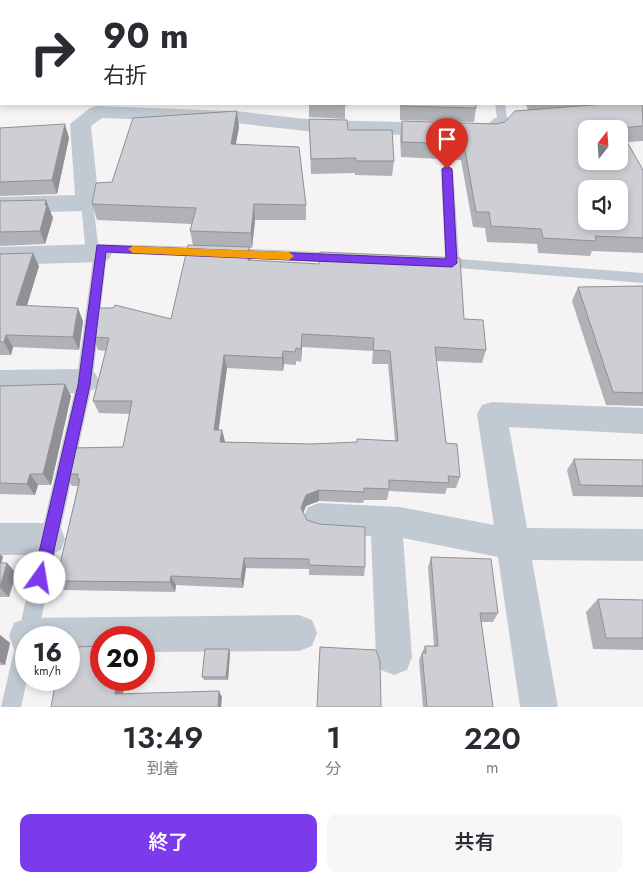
<!DOCTYPE html>
<html lang="ja">
<head>
<meta charset="utf-8">
<style>
	:root { --surface:#fff; --page:#f7f7f7; --text:#2b2b33; --muted:#7c7c81; --accent:#7c3aed }
	body { margin:0; font-family:Jost,"Noto Sans JP",sans-serif; background:var(--page); color:var(--text); height:100vh; display:flex; flex-direction:column; font-size:19px; white-space:nowrap }
	* { box-sizing:border-box; margin:0 }
	p { font-size:16px; color:var(--muted) }
	.icon { flex:none; width:28px; height:28px; fill:none; stroke:currentColor; stroke-width:2; stroke-linecap:round; stroke-linejoin:round }
	.map { position:relative; height:707px; overflow:hidden }
	.panel { display:flex; flex-direction:column; background:var(--surface); flex:1 }
	.panel>* { flex:none }
	.guide { position:absolute; left:0px; top:0px; width:644px; height:105px; box-shadow:0 2px 8px #0003; background:#fff; color:var(--text); overflow:hidden }
	.needle { width:32px; rotate:17deg }
	.buttons { position:absolute; left:578px; top:120px; display:grid; gap:10px }
	.buttons a { display:grid; place-items:center; width:50px; height:50px; border-radius:10px; background:var(--surface); box-shadow:0 2px 8px #0003; font-size:25px }
	.speed { position:absolute; left:15px; top:626px; display:flex; gap:10px; font-size:25px; font-weight:700; text-align:center }
	.speed>* { display:grid; place-content:center; width:65px; height:65px; border-radius:50%; background:var(--surface); box-shadow:0 2px 8px #0003; line-height:1 }
	.speed small { font-size:12px; font-weight:400 }
	.speed .limit { border:8px solid #d22; background:#fff; color:#111 }
	.pin { position:absolute; display:grid; place-items:center; width:42px; height:42px; color:#fff; margin:-51px -21px; border-radius:50% 50% 50% 0; rotate:-45deg; box-shadow:0 0 5px #0007 }
	.pin .icon { rotate:45deg }
	.me { position:absolute; width:55px; margin:-28px; rotate:13deg; stroke-linejoin:round; filter:drop-shadow(0 0 4px #0008) }
	.turn { display:flex; align-items:center; gap:18px; height:105px; padding:0 20px; font-size:22px }
	.turn .icon { width:65px; height:65px; stroke-width:2.5 }
	.turn b { display:block; font-size:35px; line-height:42px }
	.eta { display:flex; justify-content:space-evenly; align-items:center; height:85px; text-align:center }
	.eta b { font-size:30px; font-weight:600; line-height:35px }
	.primary-button { display:flex; gap:10px; margin-top:auto; padding:10px 20px }
	.primary-button a { flex:1; height:58px; border-radius:10px; background:var(--accent); color:#fff; font-size:20px; font-weight:600; line-height:58px; text-align:center }
	.primary-button a+a { background:var(--page); color:var(--text) }
	.map>svg:first-child { display:block }
</style>
</head>
<body>
<div class="map">
<svg width="643" height="707" viewBox="0 0 643 707">
	<rect width="100%" height="100%" fill="#f5f3f3"/>
	<g fill="none" stroke-linecap="round" stroke-linejoin="round">
		<g fill="#c1cad2" fill-rule="evenodd">
			<polygon points="495,104 505,104 507,118 517,117 523,120 517,123 498,124"/>
			<polygon points="447,165 453,169 459,259 643,273 643,283 435,266 433,263 435,260 445,258 441,169"/>
			<polygon points="87,199 93,203 98,244 205,247 212,252 205,257 107,253 92,385 37,638 26,638 27,680 21,707 1,707 76,385 93,259 86,254 81,203"/>
			<polygon points="230,248 340,253 347,258 340,263 230,258 223,253"/>
		</g>
		<g fill="#c1cad2" fill-rule="evenodd">
			<polygon points="1,30 1,42 0,43 0,31"/>
			<path d="M97,106L235,111L315,120L488,124C495,117 499,115 509,118L512,122L500,136L493,138L315,132L235,123L102,118L91,126L99,203L95,209L87,211L0,213V197L75,195L70,124L90,108Z"/>
			<polygon points="100,244 109,247 112,253 109,259 100,262 0,265 0,247"/>
			<polygon points="85,369 95,373 99,381 95,389 85,393 0,394 0,370"/>
			<polygon points="492,402 643,408 643,434 509,427 527,528 643,529 643,561 532,560 558,707 520,707 498,557 403,538 412,657 407,670 394,675 381,670 376,657 371,536 319,533 308,529 303,518 308,507 319,503 400,507 494,525 477,414 482,405"/>
			<polygon points="0,523 49,523 61,528 65,539 61,550 49,555 0,555"/>
			<polygon points="299,615 312,620 317,633 312,646 299,651 144,652 144,638 101,638 101,653 69,653 69,638 26,638 26,653 14,649 9,636 14,623 27,618"/>
		</g>
	</g>
	<g fill="#b0b2b7" fill-rule="evenodd">
		<polygon points="474,0 643,0 643,38 642,1 475,1"/>
		<polygon points="643,101 643,141 627,142 643,170 643,253 592,251 590,256 538,253 537,244 487,242 485,228 473,227 461,160 401,157 400,137 402,121 496,124 505,122 528,110 526,104 595,104 594,105"/>
		<polygon points="309,104 345,104 345,119 309,117"/>
		<polygon points="400,104 476,104 476,108 474,122 400,120"/>
		<polygon points="309,119 348,130 394,161 392,176 355,175 355,173 311,174"/>
		<path d="M239,127L235,145L306,205V220H255L252,248H249L251,260L464,319L486,350L482,363L436,361L446,443L460,477L456,488H447L445,494L389,491L387,500H364L363,503L319,501L306,506L303,513L307,520L365,567L364,576L309,575V569L246,568L243,588L176,585L175,592L64,590L56,581L78,486H72L65,474L123,447L130,414L99,413L93,401L106,351L98,350L92,337L171,319L193,245L190,231L192,224L97,220L92,204L112,182ZM302,347L373,351L372,364H388L395,441L312,444L225,442L222,430H218L227,368L283,371L284,364L296,365V361L301,362Z"/>
		<polygon points="0,128 69,138 57,194 0,196"/>
		<polygon points="0,201 51,214 53,218 45,244 0,246"/>
		<polygon points="0,254 39,266 27,306 83,321 79,350 13,347 11,355 0,355"/>
		<polygon points="643,286 643,406 606,405 572,301 578,287"/>
		<polygon points="65,384 71,396 51,485 38,485 35,495 0,494 0,386"/>
		<polygon points="574,459 643,460 643,497 573,496 567,470"/>
		<polygon points="0,554 3,557 1,563 7,563 16,573 9,597 0,597"/>
		<polygon points="431,557 498,613 493,622 481,622 493,707 423,707 419,660 425,646 434,646 428,567"/>
		<polygon points="598,599 643,600 643,650 593,649 586,612"/>
		<polygon points="0,635 10,643 5,665 0,665"/>
		<polygon points="230,653 228,680 204,680 202,677"/>
	</g>
	<g fill="#909195">
		<polygon points="237,111 239,127 233,160 231,144"/>
		<polygon points="65,124 69,138 57,194 52,180"/>
		<polygon points="46,200 53,218 45,244 40,231"/>
		<polygon points="254,204 255,220 252,248 251,233"/>
		<polygon points="249,247 251,261 248,260"/>
		<polygon points="33,253 39,266 23,318 16,305"/>
		<polygon points="78,308 83,321 79,350 73,337"/>
		<polygon points="302,334 302,347 301,362 301,349"/>
		<polygon points="6,335 13,347 11,355 4,342"/>
		<polygon points="283,351 284,364 283,371 282,358"/>
		<polygon points="224,355 227,368 217,442 214,430"/>
		<polygon points="65,384 71,396 51,485 43,474"/>
		<polygon points="222,430 225,442 220,442"/>
		<polygon points="30,474 38,485 35,495 27,484"/>
		<polygon points="319,490 319,501 306,506 301,519 301,508 306,495"/>
		<polygon points="0,554 3,557 0,567"/>
		<polygon points="244,558 246,568 243,588 241,579"/>
		<polygon points="7,563 16,573 9,597 0,588"/>
		<polygon points="171,576 176,585 175,592 170,582"/>
		<polygon points="0,635 10,643 5,665 0,662"/>
		<polygon points="229,649 230,653 228,680 226,677"/>
		<polygon points="117,680 125,680 122,701 115,694"/>
		<polygon points="219,691 222,697 221,707 218,707"/>
	</g>
	<g fill="#cdcfd5" stroke="#909195" fill-rule="evenodd">
		<polygon points="271,0 450,0 450,1 270,1"/>
		<polygon points="482,0 643,0 643,25 642,1 483,1"/>
		<path d="M642,101L643,126L619,128L643,170V238L595,236L596,241L543,238L541,229L491,226L489,212H476L464,144L402,142V121L496,124L505,122L515,111L605,104H642ZM586,129H619V161H586ZM586,189H619V221H586Z"/>
		<polygon points="309,104 345,104 346,105"/>
		<polygon points="402,104 476,104 476,108 402,106"/>
		<polygon points="237,111 231,144 299,147 306,205 254,204 251,233 190,231 196,208 92,204 96,183 112,182 133,118"/>
		<polygon points="309,119 347,120 348,130 392,130 394,161 356,161 356,158 311,159"/>
		<polygon points="65,124 52,180 0,182 0,128"/>
		<polygon points="46,200 45,205 47,205 40,231 0,232 0,201"/>
		<path d="M188,245L249,247L248,260L303,263L319,264L320,252L460,258L464,319L483,320L486,350L435,347L446,443L457,444L460,477L448,476L449,483L389,480V489L364,488V492L319,490L306,495L301,508L307,520L319,524L365,527V567L309,565V559L244,558L241,579L171,576L170,582L56,581L80,479H77L78,474H65L71,448L123,447L132,401H93L109,338L92,337L96,308H113L115,305L171,319ZM302,334L374,338L373,350L390,351L398,441L357,439V442L312,444L220,442L222,430H214L224,355L282,358L283,351L295,352L296,348L301,349Z"/>
		<polygon points="33,253 16,305 78,308 73,337 6,335 4,342 0,342 0,254"/>
		<polygon points="643,286 643,393 613,392 578,287"/>
		<polygon points="65,384 43,474 30,474 27,484 0,483 0,386"/>
		<polygon points="574,459 643,460 643,486 580,485"/>
		<polygon points="431,557 491,559 498,613 480,613 493,707 427,707 422,653 426,653 425,646 438,646"/>
		<polygon points="0,563 7,563 0,587"/>
		<polygon points="598,599 643,600 643,638 606,638"/>
		<polygon points="101,646 101,680 117,680 115,694 219,691 218,707 51,707 56,680 69,680 69,657 71,657 73,647"/>
		<polygon points="320,647 376,650 380,661 381,707 317,707"/>
		<polygon points="205,649 229,649 226,677 202,677"/>
	</g>
	<polygon fill="#7c3aed" stroke="#51269a" points="447,166 452,169 457,263 452,267 106,252 90,385 48,578 45,583 40,585 36,583 33,578 78,385 97,245 446,259 442,169"/>
	<polygon fill="#f59e0b" points="133,246 289,252 294,256 289,260 133,253 128,249"/>
</svg>
<div class="buttons">
<a><svg class="needle" viewBox="-14 -14 28 28"><path d="M0-13l5 13h-10z" fill="#e53935"/><path d="M0 13l5-13h-10z" fill="#7c7c81"/></svg></a>
<a><svg class="icon" aria-label="sound" viewBox="0 0 24 24"><path d="M4 9h4l5-4v14l-5-4H4zM17 9q2 3 0 6"/></svg></a>
</div>
<div class="speed"><div>16<small>km/h</small></div><div class="limit">20</div></div>
<div class="pin" style="left:447px;top:169px;background:#d93025"><svg class="icon" aria-label="arrive" viewBox="0 0 24 24"><path d="M6 21V4h12l-3 4 3 4H6"/></svg></div>
<svg class="me" style="left:40px;top:578px" viewBox="-20 -20 40 40"><circle r="19" fill="#fff"/><path d="M0-13L10 11 0 6-10 11z" fill="#7c3aed"/></svg>
<div class="guide">
<div class="turn"><svg class="icon" aria-label="right" viewBox="0 0 24 24"><path d="M7 20v-9h11M14 6l5 5-5 5"/></svg><div><b>90 m</b>右折</div></div>
</div>
</div>
<section class="panel">
<div class="eta">
<div><b>13:49</b><p>到着</p></div>
<div><b>1</b><p>分</p></div>
<div><b>220</b><p>m</p></div>
</div>
<div class="primary-button"><a>終了</a><a>共有</a></div>
</section>
</body>
</html>
